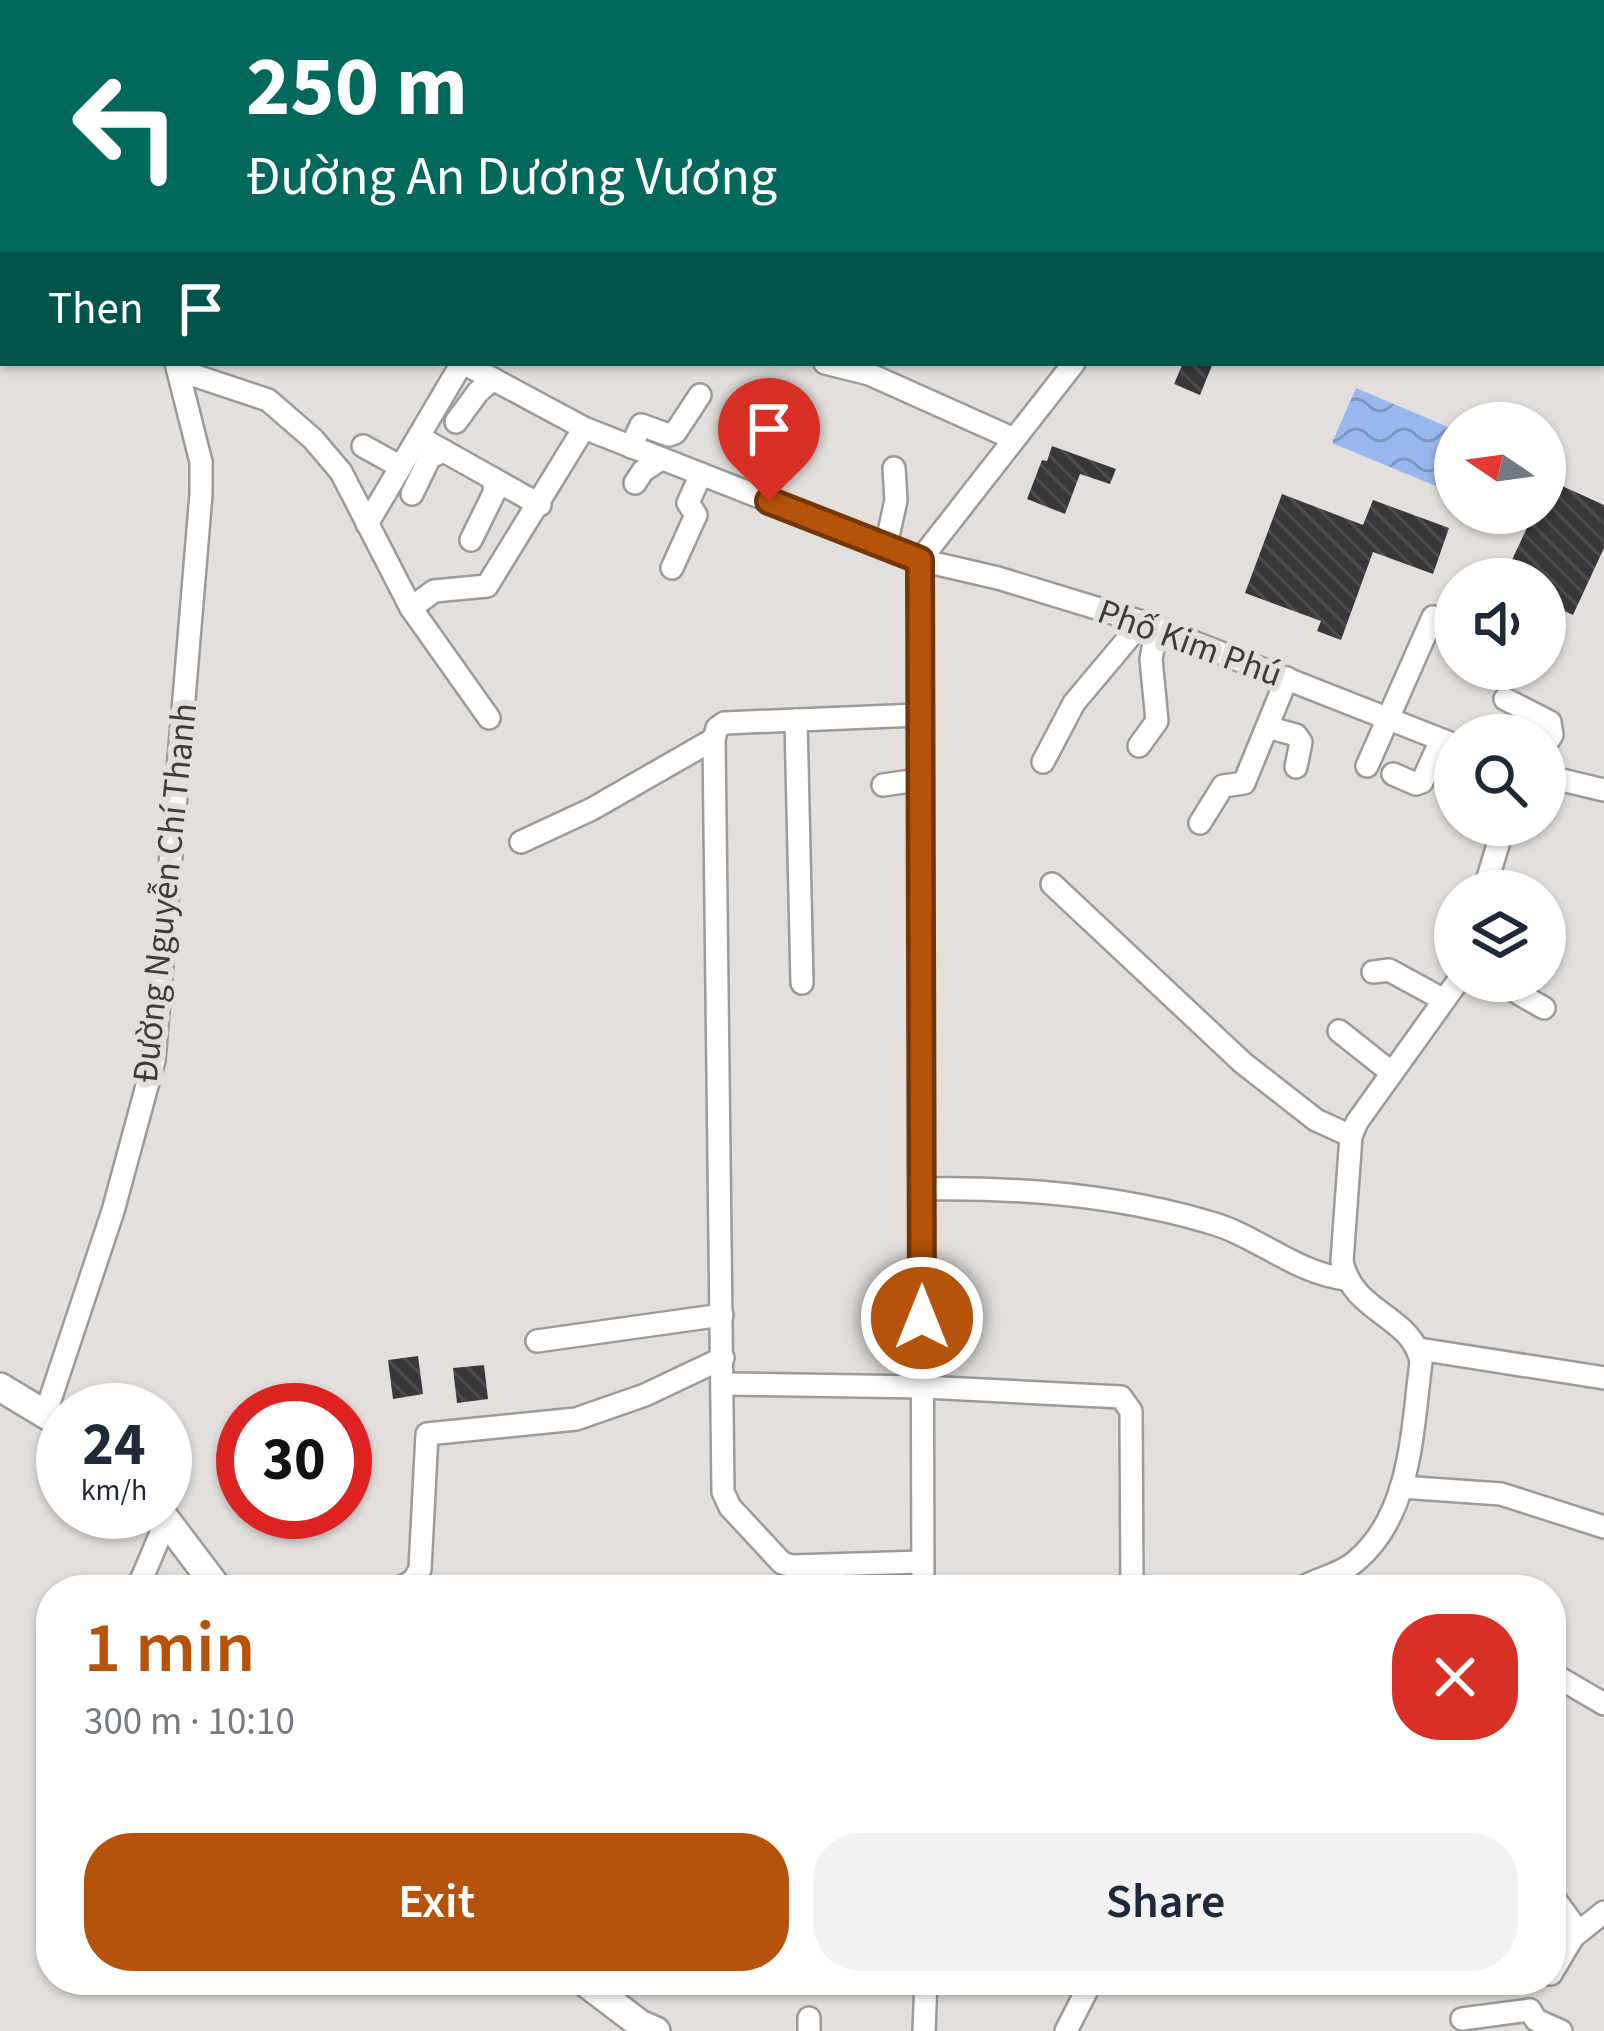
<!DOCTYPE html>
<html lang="en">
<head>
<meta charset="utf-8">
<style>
	:root { --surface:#fff; --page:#f2f2f3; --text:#1f2937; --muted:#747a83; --accent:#b45309 }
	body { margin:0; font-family:"Source Sans 3",sans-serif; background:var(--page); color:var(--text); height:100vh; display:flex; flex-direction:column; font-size:45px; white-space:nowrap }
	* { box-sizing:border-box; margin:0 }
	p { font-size:39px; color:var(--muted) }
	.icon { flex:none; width:66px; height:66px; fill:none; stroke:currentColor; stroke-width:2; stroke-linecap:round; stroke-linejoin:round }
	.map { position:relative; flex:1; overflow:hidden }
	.details { position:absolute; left:36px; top:1575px; width:1530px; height:420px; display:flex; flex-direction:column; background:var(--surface); border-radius:48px; box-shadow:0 3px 9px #0004 }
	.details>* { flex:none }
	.hud { position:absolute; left:0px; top:0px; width:1605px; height:366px; box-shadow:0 3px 9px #0004; background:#00695c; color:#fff; overflow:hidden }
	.needle { width:78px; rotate:283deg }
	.buttons { position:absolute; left:1434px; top:402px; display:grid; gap:24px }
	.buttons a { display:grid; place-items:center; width:132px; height:132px; border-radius:50%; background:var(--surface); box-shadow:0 3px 9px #0004; font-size:60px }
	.speed { position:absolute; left:36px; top:1383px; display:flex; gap:24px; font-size:60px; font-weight:700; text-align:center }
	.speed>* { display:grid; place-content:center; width:156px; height:156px; border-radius:50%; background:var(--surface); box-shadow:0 3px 9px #0004; line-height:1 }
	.speed small { font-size:30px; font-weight:400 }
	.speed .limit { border:18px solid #d22; background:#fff; color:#111 }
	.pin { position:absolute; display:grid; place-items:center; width:102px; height:102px; color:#fff; margin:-123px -51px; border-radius:50% 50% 50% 0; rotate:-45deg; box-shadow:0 0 12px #0007 }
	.pin .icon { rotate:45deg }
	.me { position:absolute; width:132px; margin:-66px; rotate:0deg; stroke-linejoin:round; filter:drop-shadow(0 0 9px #0008) }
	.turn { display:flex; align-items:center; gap:42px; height:252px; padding:0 48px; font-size:54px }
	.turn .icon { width:156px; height:156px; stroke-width:2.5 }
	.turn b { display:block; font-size:84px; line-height:102px }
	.then { display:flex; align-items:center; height:114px; padding:0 48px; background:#0003; gap:24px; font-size:45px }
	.round { display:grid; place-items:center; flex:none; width:126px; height:126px; border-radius:48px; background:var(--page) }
	.overview { display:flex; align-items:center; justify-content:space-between; height:204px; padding:0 48px }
	h1 { font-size:72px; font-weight:600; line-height:90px; color:var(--accent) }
	.cta { display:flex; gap:24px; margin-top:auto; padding:24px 48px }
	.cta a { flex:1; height:138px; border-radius:48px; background:var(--accent); color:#fff; font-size:48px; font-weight:600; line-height:138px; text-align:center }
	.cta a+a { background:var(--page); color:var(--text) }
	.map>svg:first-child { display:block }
</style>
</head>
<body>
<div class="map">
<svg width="1604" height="2031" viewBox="0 0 1604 2031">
	<defs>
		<pattern id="water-waves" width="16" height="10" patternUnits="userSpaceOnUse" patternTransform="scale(3)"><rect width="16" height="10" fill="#99b6ee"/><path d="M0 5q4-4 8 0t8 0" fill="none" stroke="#7e95c2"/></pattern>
		<pattern id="building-back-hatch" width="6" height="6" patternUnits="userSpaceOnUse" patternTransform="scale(3)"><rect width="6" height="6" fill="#38373a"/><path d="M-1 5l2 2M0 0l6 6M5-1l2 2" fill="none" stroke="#4d4c4f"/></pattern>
	</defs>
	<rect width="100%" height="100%" fill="#e2dfdc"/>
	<polygon fill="url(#water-waves)" points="1356,388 1455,430 1455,494 1332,443"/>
	<g fill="url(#building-back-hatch)">
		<polygon points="1183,363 1213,363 1200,395 1174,384"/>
		<polygon points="1052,446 1116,469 1110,484 1080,474 1065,514 1027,499 1042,460 1047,461"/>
		<polygon points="1549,480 1604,505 1604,548 1573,615 1545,602 1545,579 1503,579 1534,513 1545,513 1545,489"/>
		<polygon points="1282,494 1363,525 1373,500 1449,528 1433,574 1373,552 1341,640 1317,631 1321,621 1245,593"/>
		<polygon points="418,1356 423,1394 393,1399 388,1360"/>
		<polygon points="484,1365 488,1399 457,1403 453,1368"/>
	</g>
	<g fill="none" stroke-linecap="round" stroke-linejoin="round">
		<g stroke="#9d9a97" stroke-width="26">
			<g id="minor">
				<polyline points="33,0 34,3"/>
				<polyline points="1209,0 1213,3"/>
				<polyline points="488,3 488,0"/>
				<polyline points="1366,3 1368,0"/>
				<polyline points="463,363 584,428 920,560 923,1590"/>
				<polyline points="825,363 869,374 1014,439"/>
				<polyline points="1074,363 920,560 998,578 1142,622 1455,745"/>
				<polyline points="178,370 268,400 313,439 341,472 411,608 489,718"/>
				<polyline points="456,422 478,392 493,379"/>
				<polyline points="419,437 540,505"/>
				<polyline points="363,446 401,467"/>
				<polyline points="631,447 641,425 669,435 675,433 700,395"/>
				<polyline points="635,483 643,471 661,459"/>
				<polyline points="412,494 430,457 444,451"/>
				<polyline points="367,524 462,363"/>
				<polyline points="471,540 495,491 493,479"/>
				<polyline points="886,546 896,500 894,468"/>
				<polyline points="672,568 696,515 688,503 701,474"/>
				<polyline points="411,608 434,591 487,586 584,428"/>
				<polyline points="1505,699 1550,722 1552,735 1545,745"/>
				<polyline points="917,715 724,723 717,728 714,739 723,1492 730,1507 782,1563 792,1566 922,1562"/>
				<polyline points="796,720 802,983"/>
				<polyline points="1267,727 1296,735 1301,742 1296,767"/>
				<polyline points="1139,746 1157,721 1151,659 1157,628"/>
				<polyline points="1043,762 1074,703 1142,622"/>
				<polyline points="1367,766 1433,617"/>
				<polyline points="1393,774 1416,784 1422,782 1441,740"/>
				<polyline points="1545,776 1604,790"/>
				<polyline points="883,785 918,780"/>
				<polyline points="1200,823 1223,786 1244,783 1287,678"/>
				<polyline points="521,842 592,809 714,739"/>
				<polyline points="1052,884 1243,1063 1316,1120 1351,1136"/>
				<polyline points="1484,891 1504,825"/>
				<polyline points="1373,972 1389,970 1444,1000"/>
				<polyline points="1497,981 1544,1008"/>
				<polyline points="1339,1031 1392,1073"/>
				<path d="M921,1189C1016,1187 1116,1195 1208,1222C1257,1235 1293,1272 1345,1279"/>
				<polyline points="537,1341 722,1315"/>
				<polyline points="1419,1349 1604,1378"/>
				<polyline points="723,1384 924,1387 1121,1397 1131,1411 1132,1590"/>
				<polyline points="46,1412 113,1211 154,1060 201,494 201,462 176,363"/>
				<polyline points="1401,1487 1501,1494 1604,1527"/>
				<polyline points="137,1590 167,1519"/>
				<polyline points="397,1590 414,1580 420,1569 427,1434 576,1419 645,1395 723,1358"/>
				<path d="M1298,1590C1316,1578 1339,1576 1356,1561C1412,1514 1412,1429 1421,1362C1413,1316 1352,1313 1342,1261L1351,1136L1357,1122L1458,981"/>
				<polyline points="1551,1673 1604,1704"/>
				<polyline points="1551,1894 1578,1931"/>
				<polyline points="1551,1974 1573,1937 1604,1912"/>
				<polyline points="1530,2010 1536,2020 1561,2031"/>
				<polyline points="1462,2019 1530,2010"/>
				<polyline points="809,2031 809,2018"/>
				<polyline points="924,2031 926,1980"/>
				<polyline points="1066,2031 1092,1980"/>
			</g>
		</g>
		<g stroke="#9d9a97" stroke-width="32">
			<g id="major">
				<polyline points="0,1387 63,1425"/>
				<polyline points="160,1512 219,1590"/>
				<polyline points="582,1980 640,2024 656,2031"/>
			</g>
		</g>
		<polyline stroke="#a8a5a3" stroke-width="3" stroke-dasharray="6 9" stroke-linecap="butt" points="0,268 3,266"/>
		<use href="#minor" stroke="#fff" stroke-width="21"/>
		<use href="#major" stroke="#fff" stroke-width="27"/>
	</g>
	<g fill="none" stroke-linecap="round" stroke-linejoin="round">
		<g stroke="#753606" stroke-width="30">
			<polyline id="route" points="769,501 920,560 922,1318"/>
		</g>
		<use href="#route" stroke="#b45309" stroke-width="21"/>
	</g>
	<g text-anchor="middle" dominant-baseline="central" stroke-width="12" stroke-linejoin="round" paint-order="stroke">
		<g font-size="36" fill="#3e3c3b" stroke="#e2dfdc">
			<text transform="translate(1190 643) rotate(20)">Phố Kim Phú</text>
			<text transform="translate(165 893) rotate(-84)">Đường Nguyễn Chí Thanh</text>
		</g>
	</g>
</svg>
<div class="buttons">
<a><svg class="needle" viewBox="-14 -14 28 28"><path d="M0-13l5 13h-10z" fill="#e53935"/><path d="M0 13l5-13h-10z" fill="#747a83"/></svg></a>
<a><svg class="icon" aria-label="sound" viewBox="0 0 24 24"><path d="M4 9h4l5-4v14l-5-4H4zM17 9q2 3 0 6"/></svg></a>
<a><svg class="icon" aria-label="search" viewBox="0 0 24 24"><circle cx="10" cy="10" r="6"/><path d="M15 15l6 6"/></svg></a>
<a><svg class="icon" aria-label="layers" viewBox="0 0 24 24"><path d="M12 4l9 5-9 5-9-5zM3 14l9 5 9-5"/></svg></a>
</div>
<div class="speed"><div>24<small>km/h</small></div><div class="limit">30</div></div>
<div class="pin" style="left:769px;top:501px;background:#d93025"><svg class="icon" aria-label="arrive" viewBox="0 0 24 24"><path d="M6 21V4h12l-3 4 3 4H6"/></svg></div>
<svg class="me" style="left:922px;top:1318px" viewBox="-20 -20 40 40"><circle r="17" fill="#b45309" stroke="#fff" stroke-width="3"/><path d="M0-11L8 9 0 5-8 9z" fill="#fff"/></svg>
<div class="hud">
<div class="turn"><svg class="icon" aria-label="left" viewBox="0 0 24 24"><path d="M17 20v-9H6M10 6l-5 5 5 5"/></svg><div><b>250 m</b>Đường An Dương Vương</div></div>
<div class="then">Then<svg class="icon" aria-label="arrive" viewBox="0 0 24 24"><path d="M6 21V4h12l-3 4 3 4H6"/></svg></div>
</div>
<section class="details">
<div class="overview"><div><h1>1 min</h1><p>300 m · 10:10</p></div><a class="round" style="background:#d93025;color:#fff"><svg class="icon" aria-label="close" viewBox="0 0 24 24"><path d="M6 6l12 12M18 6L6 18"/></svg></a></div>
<div class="cta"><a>Exit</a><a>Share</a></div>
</section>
</div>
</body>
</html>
